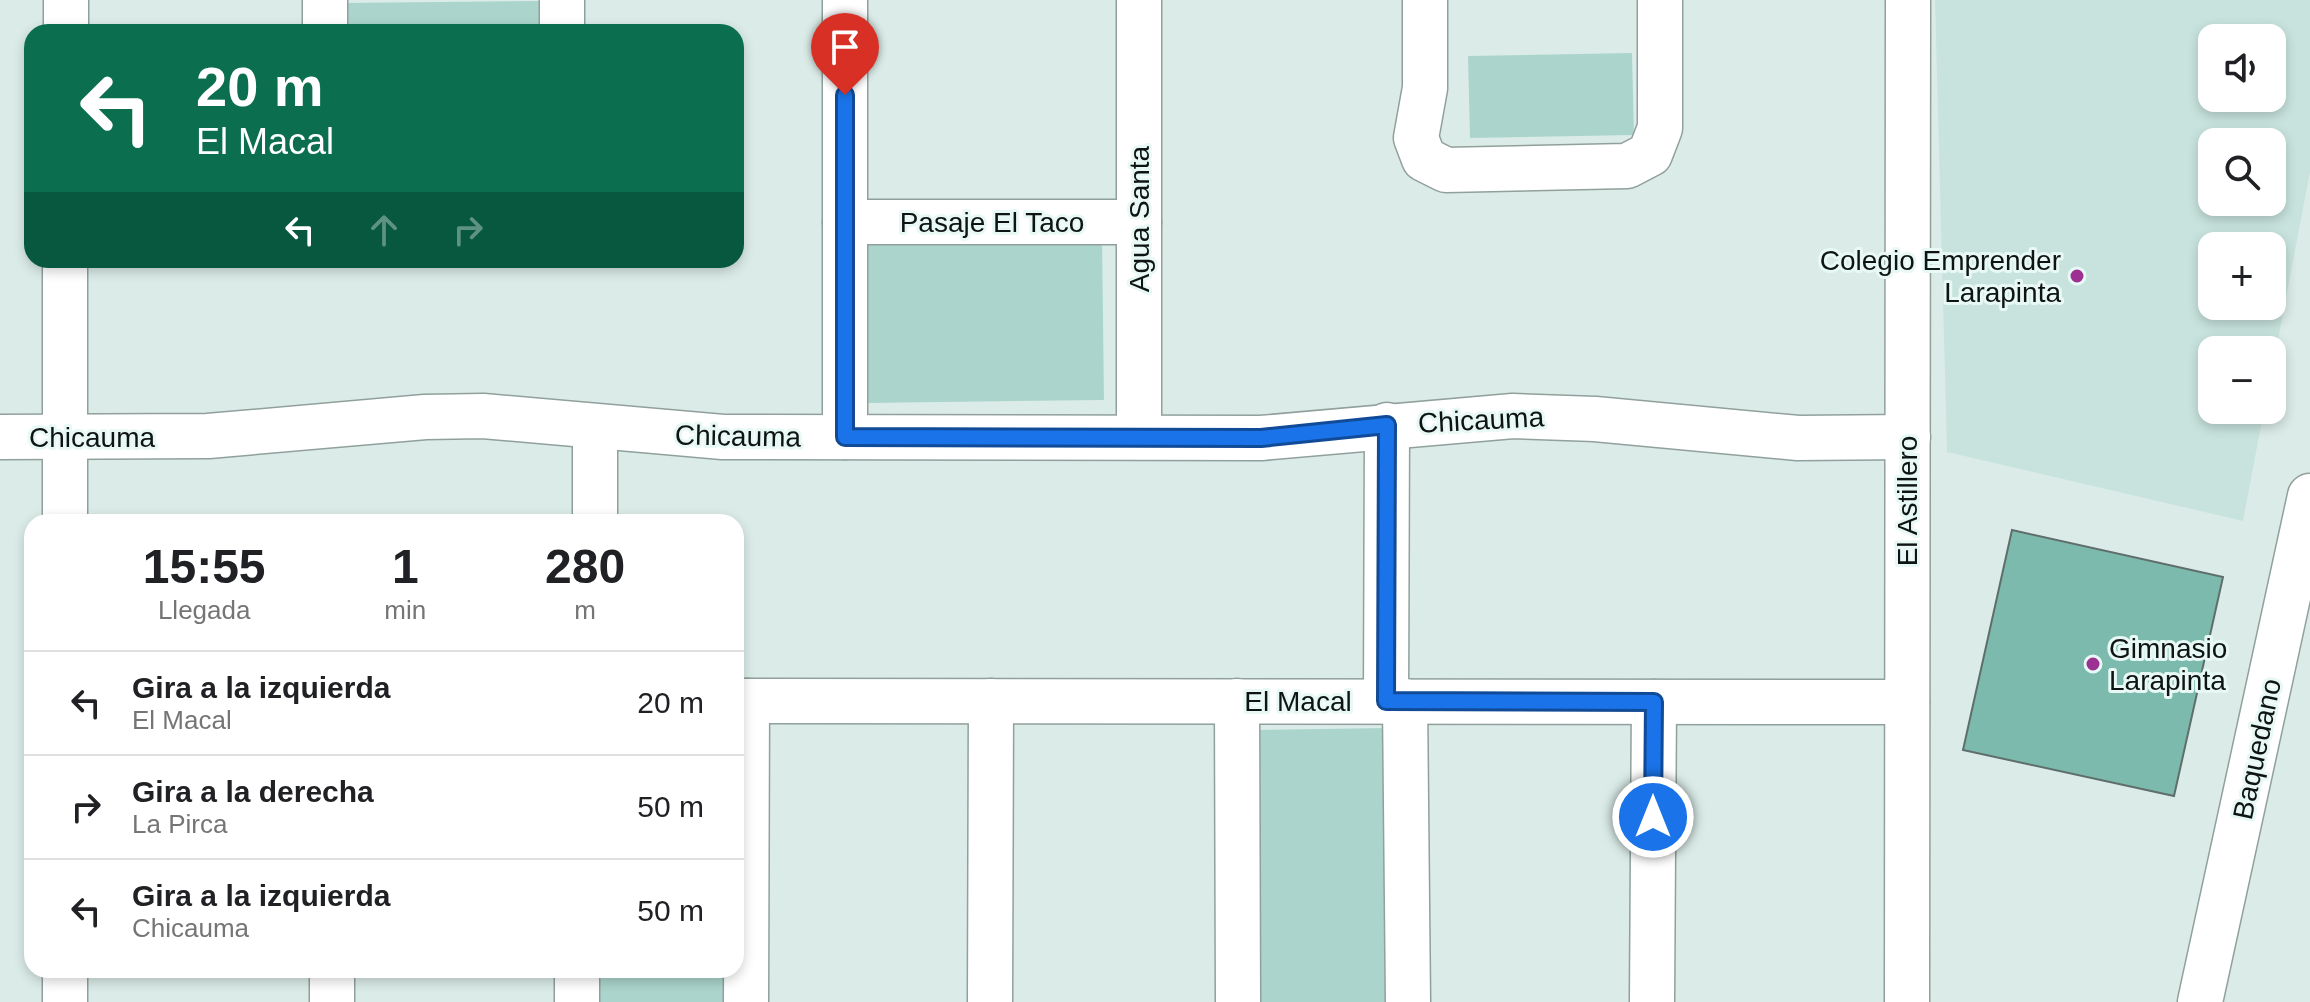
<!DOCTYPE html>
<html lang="es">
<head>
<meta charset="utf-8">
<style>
	:root { --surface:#fff; --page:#f6f6f6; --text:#202124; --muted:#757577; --line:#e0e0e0 }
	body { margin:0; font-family:Arial,sans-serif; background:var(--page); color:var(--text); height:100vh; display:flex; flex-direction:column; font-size:30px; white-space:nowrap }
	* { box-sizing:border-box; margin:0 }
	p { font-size:26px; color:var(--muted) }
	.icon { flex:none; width:44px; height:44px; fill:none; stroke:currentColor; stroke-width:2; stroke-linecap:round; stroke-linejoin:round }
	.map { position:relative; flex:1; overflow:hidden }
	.sheet { position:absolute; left:24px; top:514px; width:720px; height:464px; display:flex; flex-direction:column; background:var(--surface); border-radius:24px; box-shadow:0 4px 12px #0003 }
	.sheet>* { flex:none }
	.hud { position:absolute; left:24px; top:24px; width:720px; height:244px; border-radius:24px; box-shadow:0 4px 12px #0003; background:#0b6e4f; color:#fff; overflow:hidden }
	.buttons { position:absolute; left:2198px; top:24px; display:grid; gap:16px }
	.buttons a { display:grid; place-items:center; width:88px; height:88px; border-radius:16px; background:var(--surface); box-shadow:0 4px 12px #0003; font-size:40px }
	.pin { position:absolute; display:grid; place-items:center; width:68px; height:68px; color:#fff; margin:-82px -34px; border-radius:50% 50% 50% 0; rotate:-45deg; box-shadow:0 0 8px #0007 }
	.pin .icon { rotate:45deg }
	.me { position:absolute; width:88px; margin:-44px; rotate:0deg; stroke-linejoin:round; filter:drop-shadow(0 0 6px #0008) }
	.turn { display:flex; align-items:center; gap:28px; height:168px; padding:0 40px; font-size:36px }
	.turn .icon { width:104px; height:104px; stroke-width:2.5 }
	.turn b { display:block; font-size:56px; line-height:68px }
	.lanes { display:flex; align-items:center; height:76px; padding:0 40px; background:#0003; justify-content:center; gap:40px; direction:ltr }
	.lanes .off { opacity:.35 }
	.eta { display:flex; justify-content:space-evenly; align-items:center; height:136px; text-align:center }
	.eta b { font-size:48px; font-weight:700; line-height:56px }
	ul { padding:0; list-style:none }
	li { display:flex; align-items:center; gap:24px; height:104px; padding:0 40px; border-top:2px solid var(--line) }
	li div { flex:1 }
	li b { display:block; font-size:30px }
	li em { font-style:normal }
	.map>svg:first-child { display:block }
</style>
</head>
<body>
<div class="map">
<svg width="2310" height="1002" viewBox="0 0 2310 1002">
	<rect width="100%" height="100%" fill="#dbece8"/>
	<path fill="#c8e3dd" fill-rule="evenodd" d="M1935,0H2310V172L2272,371V350H2212V410H2264L2243,521L1947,452ZM2212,38H2272V98H2212ZM2212,142H2272V202H2212ZM2212,246H2272V306H2212Z"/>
	<g fill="#abd5cc">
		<polygon points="540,1 540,32 344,32 343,3"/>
		<polygon points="1632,53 1634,135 1470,138 1468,56"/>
		<polygon points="1102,237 1104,400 866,403 864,240"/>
		<polygon points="1386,728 1388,1002 1251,1002 1249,730"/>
		<rect x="594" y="970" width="135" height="32"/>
	</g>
	<polygon fill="#7cbaae" stroke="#5f6e6b" stroke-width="2" points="2012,530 2223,577 2174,796 1963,750"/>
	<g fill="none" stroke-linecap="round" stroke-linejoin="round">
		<g stroke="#90a09c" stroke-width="47">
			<g id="minor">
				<polyline points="562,0 562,32"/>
				<polyline points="1425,0 1425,88 1416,138 1424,159 1446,170 1627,166 1650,154 1660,128 1660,0"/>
				<polyline points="66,32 66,0"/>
				<polyline points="325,32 325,0"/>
				<polyline points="845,222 1139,222"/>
				<polyline points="595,427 595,522"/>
				<polyline points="0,437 208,436 425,417 483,416 723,437 1261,438 1513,416 1595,419 1798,438 1908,437"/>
				<polyline points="845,437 845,0"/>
				<polyline points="1139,437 1139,0"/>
				<polyline points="65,522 65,260"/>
				<polyline points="736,701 1907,702"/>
				<polyline points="1237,701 1238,1002"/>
				<polyline points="1386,701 1387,425"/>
				<polyline points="1405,701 1408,1002"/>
				<polyline points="577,970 577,1002"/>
				<polyline points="65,1002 65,970"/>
				<polyline points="332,1002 332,970"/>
				<polyline points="746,1002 747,701"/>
				<polyline points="990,1002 991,701"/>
				<polyline points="1652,1002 1654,702"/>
				<polyline points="1907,1002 1908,0"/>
				<polyline points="2200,1002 2310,496"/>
			</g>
		</g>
		<use href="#minor" stroke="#fff" stroke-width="44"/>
	</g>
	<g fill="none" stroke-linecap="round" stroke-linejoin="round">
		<g stroke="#114b97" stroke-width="20">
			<polyline id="route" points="845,95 845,437 1261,438 1387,425 1386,701 1654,702 1653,817"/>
		</g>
		<use href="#route" stroke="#1a73e8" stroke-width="14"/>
	</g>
	<g fill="#9c3193" stroke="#e8f9f5" stroke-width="3">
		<circle cx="2077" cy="276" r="8"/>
		<circle cx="2093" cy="664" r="8"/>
	</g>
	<g text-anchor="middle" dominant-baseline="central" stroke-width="6" stroke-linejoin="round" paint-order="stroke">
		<g font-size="28" fill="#0e1413" stroke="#e8f9f5">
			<text transform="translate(1139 219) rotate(-90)">Agua Santa</text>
			<text x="992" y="222">Pasaje El Taco</text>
			<text transform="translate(1481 420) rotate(-3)">Chicauma</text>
			<text transform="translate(738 436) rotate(1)">Chicauma</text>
			<text x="92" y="437">Chicauma</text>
			<text transform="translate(1907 501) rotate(-90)">El Astillero</text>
			<text x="1298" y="701">El Macal</text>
			<text transform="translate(2257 749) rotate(-78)">Baquedano</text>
		</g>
		<g font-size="28" fill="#0e1413" stroke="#e8f9f5" text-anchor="end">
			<text x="2061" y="260">Colegio Emprender<tspan x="2061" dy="32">Larapinta</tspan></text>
			<text x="2109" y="648" text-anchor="start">Gimnasio<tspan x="2109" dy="32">Larapinta</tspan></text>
		</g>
	</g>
</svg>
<div class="buttons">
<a><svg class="icon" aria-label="sound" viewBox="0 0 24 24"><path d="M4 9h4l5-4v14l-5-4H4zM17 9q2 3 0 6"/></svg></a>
<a><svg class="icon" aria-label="search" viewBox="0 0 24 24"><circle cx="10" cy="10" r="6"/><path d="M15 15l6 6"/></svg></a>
<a>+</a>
<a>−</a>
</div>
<div class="pin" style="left:845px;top:95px;background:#d93025"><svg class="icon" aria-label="arrive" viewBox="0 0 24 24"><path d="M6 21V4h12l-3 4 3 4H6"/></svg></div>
<svg class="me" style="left:1653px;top:817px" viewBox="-20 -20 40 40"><circle r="17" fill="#1a73e8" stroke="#fff" stroke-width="3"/><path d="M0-11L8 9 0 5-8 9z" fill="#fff"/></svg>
<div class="hud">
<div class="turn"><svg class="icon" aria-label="left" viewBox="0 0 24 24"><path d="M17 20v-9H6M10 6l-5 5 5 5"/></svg><div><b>20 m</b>El Macal</div></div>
<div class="lanes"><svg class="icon" aria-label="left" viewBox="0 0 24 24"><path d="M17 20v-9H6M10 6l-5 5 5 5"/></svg><svg class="icon off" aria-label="ahead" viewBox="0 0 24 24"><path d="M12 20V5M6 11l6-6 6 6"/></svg><svg class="icon off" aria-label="right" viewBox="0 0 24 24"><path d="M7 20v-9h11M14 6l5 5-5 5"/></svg></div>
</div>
<section class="sheet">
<div class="eta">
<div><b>15:55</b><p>Llegada</p></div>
<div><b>1</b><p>min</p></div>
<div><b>280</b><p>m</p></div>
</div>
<ul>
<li><svg class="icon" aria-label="left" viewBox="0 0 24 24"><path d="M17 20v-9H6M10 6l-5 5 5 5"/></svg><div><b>Gira a la izquierda</b><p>El Macal</p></div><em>20 m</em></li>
<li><svg class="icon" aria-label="right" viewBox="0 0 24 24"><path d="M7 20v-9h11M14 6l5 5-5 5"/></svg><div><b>Gira a la derecha</b><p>La Pirca</p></div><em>50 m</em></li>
<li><svg class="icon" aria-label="left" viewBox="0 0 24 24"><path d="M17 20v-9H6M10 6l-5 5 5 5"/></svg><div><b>Gira a la izquierda</b><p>Chicauma</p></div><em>50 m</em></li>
</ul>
</section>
</div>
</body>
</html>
